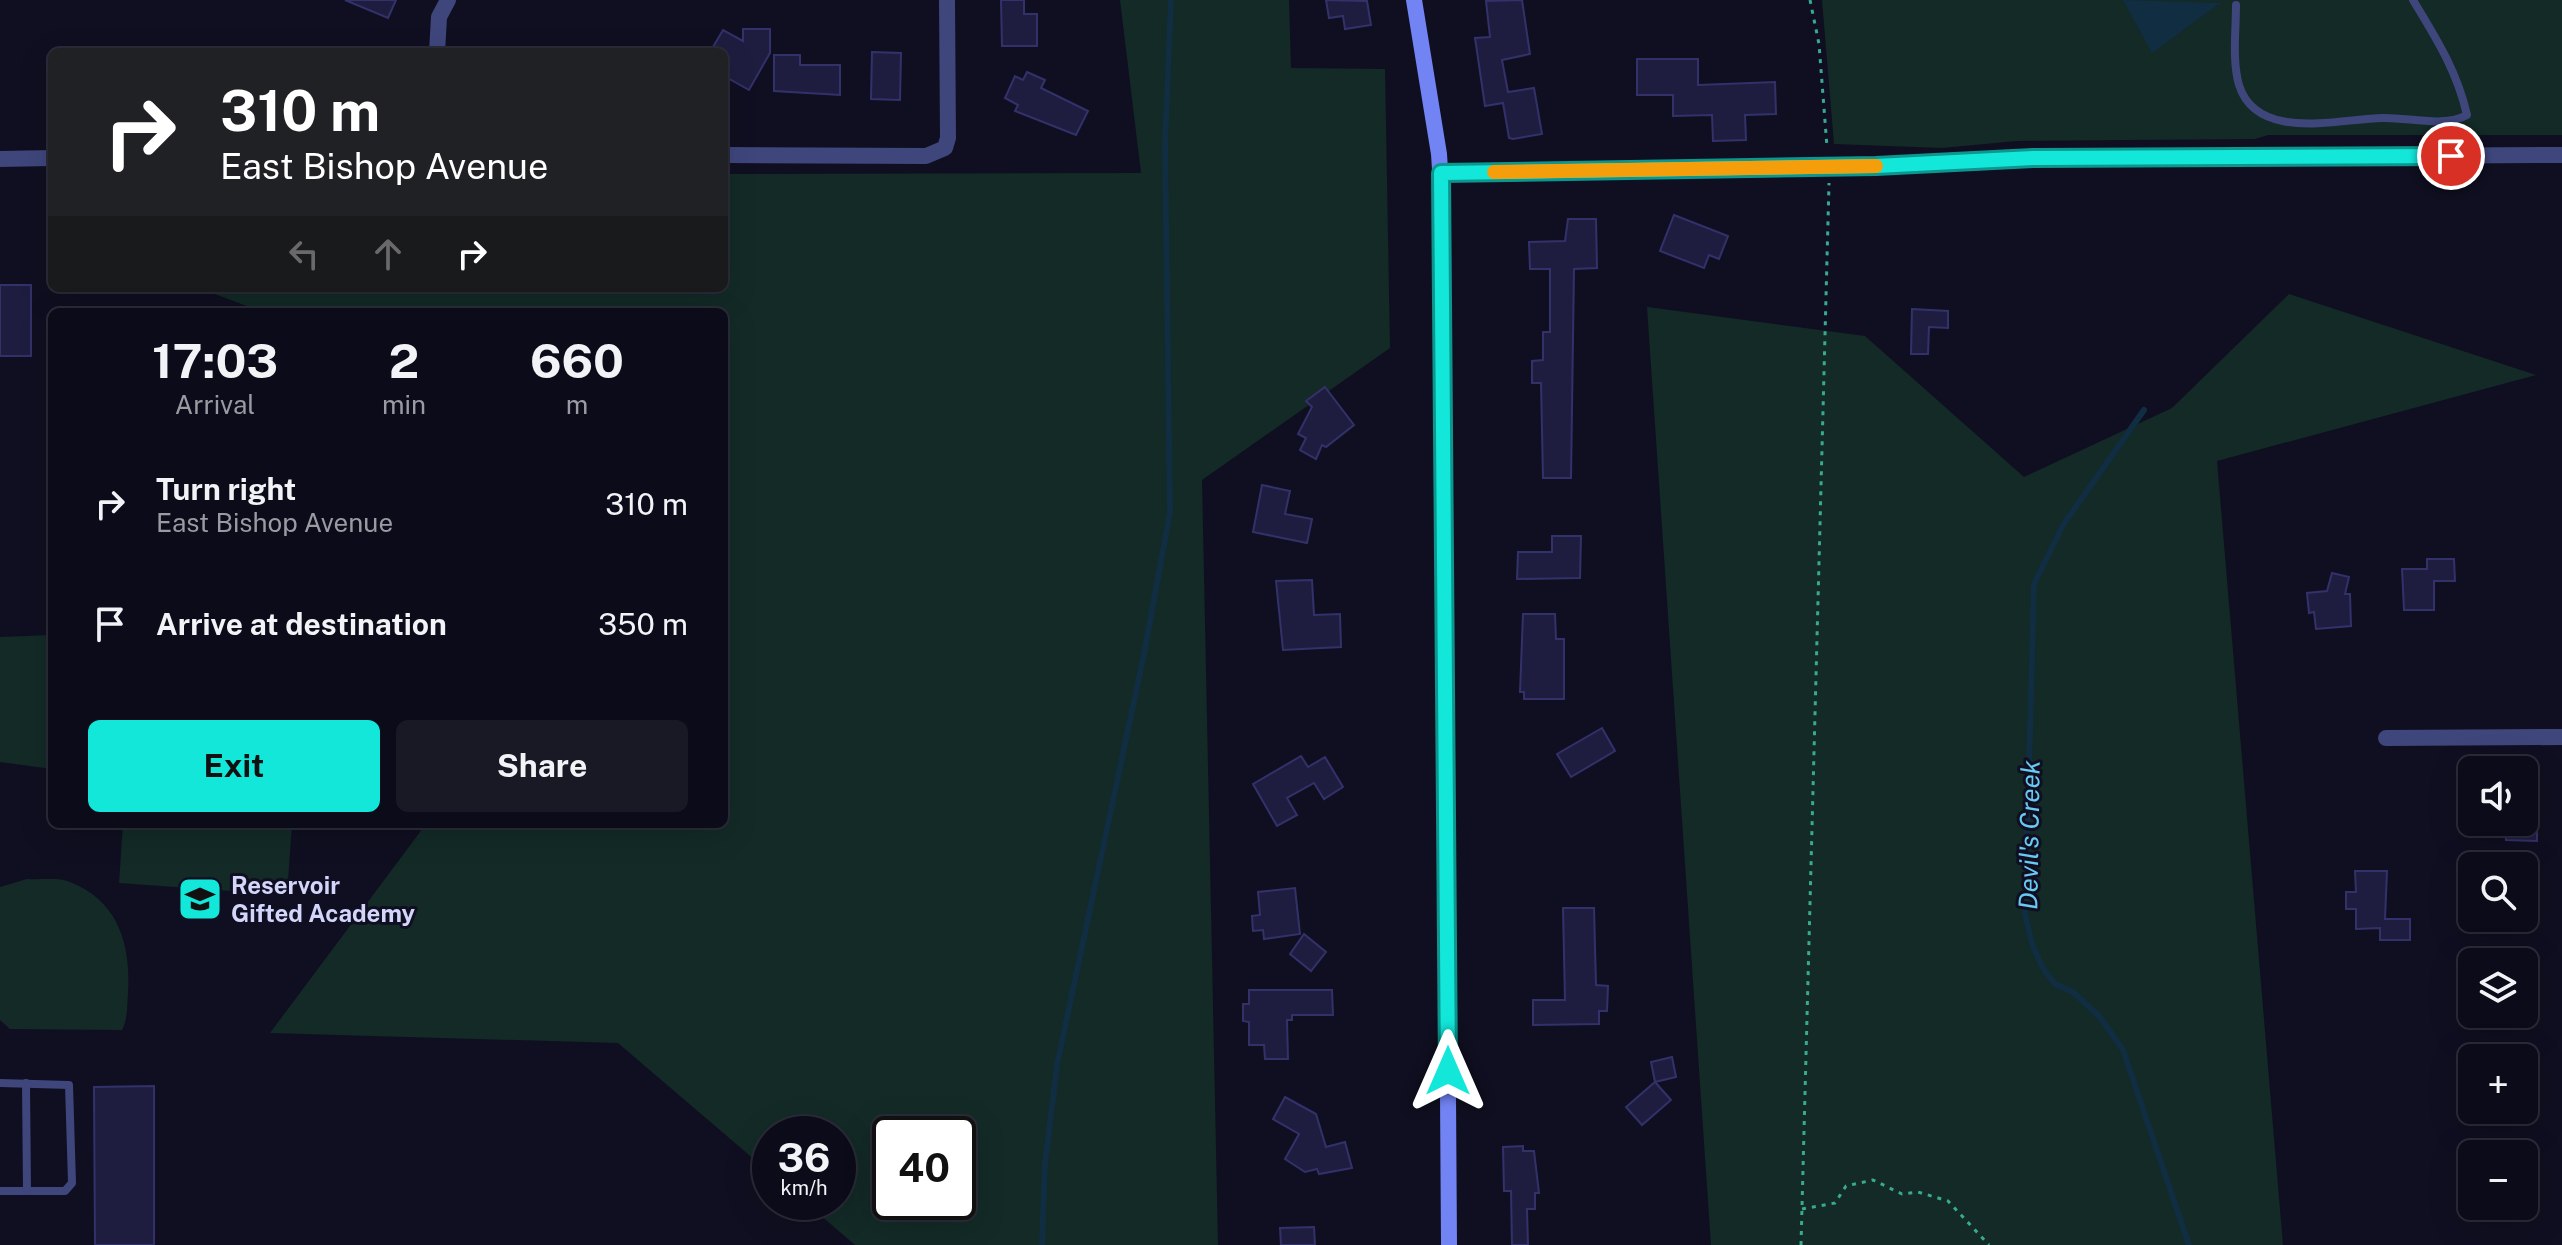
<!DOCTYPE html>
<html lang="en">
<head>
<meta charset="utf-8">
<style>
	:root { --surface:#0b0b19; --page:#191926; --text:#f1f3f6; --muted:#9a9ba2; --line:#2b2b38; --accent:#13e7da }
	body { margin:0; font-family:"Public Sans",sans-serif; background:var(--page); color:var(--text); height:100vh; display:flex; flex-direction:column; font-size:30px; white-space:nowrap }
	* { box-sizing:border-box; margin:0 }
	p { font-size:26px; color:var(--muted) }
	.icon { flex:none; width:44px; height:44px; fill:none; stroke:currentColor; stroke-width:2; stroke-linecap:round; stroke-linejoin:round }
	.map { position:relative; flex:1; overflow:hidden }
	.details { position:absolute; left:48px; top:308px; width:680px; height:520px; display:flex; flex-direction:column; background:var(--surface); border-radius:12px; box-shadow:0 8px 32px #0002,0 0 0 2px var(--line) }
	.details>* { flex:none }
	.top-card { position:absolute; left:48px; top:48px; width:680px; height:244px; border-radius:12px; box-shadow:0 8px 32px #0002,0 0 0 2px var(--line); background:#202124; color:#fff; overflow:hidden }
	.fabs { position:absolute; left:2458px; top:756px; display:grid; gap:16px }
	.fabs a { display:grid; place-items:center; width:80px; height:80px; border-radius:12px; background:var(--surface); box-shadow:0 8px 32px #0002,0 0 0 2px var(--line); font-size:40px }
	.speed { position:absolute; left:752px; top:1116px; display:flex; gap:16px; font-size:40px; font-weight:700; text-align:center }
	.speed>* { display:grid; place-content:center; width:104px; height:104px; border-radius:50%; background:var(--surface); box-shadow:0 8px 32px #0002,0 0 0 2px var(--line); line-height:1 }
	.speed small { font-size:20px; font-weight:400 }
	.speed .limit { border:4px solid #111; border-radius:12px; background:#fff; color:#111 }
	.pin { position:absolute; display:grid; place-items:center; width:68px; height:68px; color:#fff; margin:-34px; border:4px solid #fff; border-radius:50%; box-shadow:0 2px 8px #0007 }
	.me { position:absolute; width:88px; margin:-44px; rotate:0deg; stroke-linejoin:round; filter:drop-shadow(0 0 6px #0008) }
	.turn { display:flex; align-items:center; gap:28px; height:168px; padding:0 40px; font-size:36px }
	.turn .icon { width:104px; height:104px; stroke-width:2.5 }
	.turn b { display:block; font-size:56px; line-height:68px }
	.lanes { display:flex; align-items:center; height:76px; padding:0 40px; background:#0003; justify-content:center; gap:40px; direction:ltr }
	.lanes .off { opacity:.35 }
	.eta { display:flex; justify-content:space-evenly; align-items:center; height:136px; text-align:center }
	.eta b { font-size:48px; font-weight:700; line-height:56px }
	.button { display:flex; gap:16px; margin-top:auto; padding:16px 40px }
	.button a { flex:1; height:92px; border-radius:12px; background:var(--accent); color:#111; font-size:32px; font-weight:700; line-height:92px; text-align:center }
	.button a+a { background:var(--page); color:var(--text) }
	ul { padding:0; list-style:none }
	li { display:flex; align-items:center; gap:24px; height:120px; padding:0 40px }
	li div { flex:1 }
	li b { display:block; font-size:30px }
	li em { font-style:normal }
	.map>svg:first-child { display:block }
</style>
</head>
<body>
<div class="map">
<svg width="2562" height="1245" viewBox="0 0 2562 1245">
	<rect width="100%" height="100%" fill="#0f0f21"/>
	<g fill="#132a26" fill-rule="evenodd">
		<path d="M1120,0H1289L1291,68L1385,69L1390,348L1202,480L1218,1245H855L805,1202H838V1134H770V1173L618,1043L270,1033L426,824H724V312H263L199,288H724V174L1141,173ZM890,1134H958V1202H890Z"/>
		<polygon points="1822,0 2562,0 2562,135 2268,135 2255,139 2016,141 1942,148 1834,144"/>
		<polygon points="2289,294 2536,375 2217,461 2283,1245 1711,1245 1647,307 1865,336 2024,477 2172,408"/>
		<polygon points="52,635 52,769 0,762 0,637"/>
		<polygon points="123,824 292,824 287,895 119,883"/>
		<path d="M27,879C40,880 59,877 70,882C119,901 131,946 128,993C127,1006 128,1018 122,1030L10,1029L0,1020V887Z"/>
	</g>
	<polygon fill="#112d42" points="2123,0 2220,3 2152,53"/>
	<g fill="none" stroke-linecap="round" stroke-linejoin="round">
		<g stroke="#112d42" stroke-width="6">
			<polyline points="2144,410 2063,525 2034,584 2025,915 2033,947 2044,970 2055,984 2073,992 2100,1017 2123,1050 2189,1245"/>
			<polyline points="1042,1245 1045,1163 1057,1065 1144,654 1170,512 1165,144 1171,0"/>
		</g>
	</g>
	<g fill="#1e1d40" stroke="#33316a" stroke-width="2">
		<polygon points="345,0 396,0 388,18"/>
		<polygon points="1001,0 1024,0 1024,14 1037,14 1037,46 1002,46"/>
		<polygon points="1326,0 1367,1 1371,25 1345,29 1343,16 1329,18"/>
		<polygon points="1522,0 1530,54 1502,60 1508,92 1534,88 1542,134 1513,139 1509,138 1503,103 1485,106 1475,38 1490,37 1486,1"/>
		<polygon points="743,29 770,29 770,53 749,90 724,76 724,52 710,52 723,30 743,41"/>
		<polygon points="872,52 901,53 900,100 871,99"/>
		<polygon points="774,55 800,55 800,65 840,65 840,95 774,91"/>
		<polygon points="1637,59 1698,59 1698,85 1775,82 1776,114 1745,115 1746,140 1713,141 1712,115 1673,116 1673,95 1637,95"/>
		<polygon points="1027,72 1045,80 1041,88 1088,111 1076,135 1015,111 1018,105 1005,98 1015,76 1023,80"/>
		<polygon points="1674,215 1728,236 1719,259 1709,255 1704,268 1660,251"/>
		<polygon points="1568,219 1596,219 1597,268 1574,269 1571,478 1543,478 1541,383 1532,383 1532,361 1543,360 1543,332 1550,332 1550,269 1530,269 1529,242 1565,241"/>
		<rect x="0" y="285" width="31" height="71"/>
		<polygon points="1912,309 1948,311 1948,328 1929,327 1928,354 1911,354"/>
		<polygon points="1325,387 1354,425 1326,447 1322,445 1316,459 1300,450 1306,438 1298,434 1312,407 1306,401"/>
		<polygon points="1262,485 1290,491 1285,514 1312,519 1307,543 1253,532"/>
		<polygon points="1552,536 1581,536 1580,578 1517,579 1518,552 1552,552"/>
		<polygon points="2427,559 2454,559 2455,581 2434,581 2434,610 2404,610 2402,569 2427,569"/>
		<polygon points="2332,573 2349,577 2345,594 2350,594 2351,626 2316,629 2314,612 2309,613 2307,593 2327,591"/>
		<polygon points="1312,580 1314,615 1340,614 1341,647 1283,650 1276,581"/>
		<polygon points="1523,614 1555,614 1556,639 1564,639 1564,699 1524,699 1524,692 1520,692"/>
		<polygon points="1602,728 1615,751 1571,777 1557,754"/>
		<polygon points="1301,756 1308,767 1325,757 1343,787 1324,799 1314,783 1287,798 1297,815 1277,826 1253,784"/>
		<polygon points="2537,822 2537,841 2506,840 2506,824"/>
		<polygon points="2355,871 2387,871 2385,919 2410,919 2410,940 2380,940 2380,928 2356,929 2356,909 2346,909 2346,892 2356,892"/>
		<polygon points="1295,888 1300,934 1264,939 1263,930 1253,931 1252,916 1260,915 1258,892"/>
		<polygon points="1563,908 1594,908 1596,985 1608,986 1607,1011 1599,1011 1599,1024 1533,1025 1533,1000 1565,1000"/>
		<polygon points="1304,934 1326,952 1311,971 1290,954"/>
		<polygon points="1249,990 1332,990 1333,1015 1292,1015 1292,1020 1287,1020 1288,1059 1265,1059 1264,1045 1249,1045 1249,1022 1243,1021 1243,1004 1249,1004"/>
		<polygon points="1672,1057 1676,1077 1655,1082 1651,1062"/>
		<polygon points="1655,1082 1671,1100 1642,1125 1626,1107"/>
		<polygon points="154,1086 154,1245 95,1245 94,1087"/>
		<polygon points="1285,1097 1316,1114 1326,1147 1345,1142 1352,1168 1319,1174 1317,1169 1305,1172 1285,1159 1299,1134 1273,1119"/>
		<polygon points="1523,1146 1523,1151 1534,1151 1539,1193 1535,1193 1535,1209 1527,1209 1528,1245 1512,1245 1511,1191 1504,1191 1503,1147"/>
		<polygon points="1314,1227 1315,1245 1281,1245 1280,1228"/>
	</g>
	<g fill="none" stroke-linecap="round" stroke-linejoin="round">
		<g stroke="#38aa90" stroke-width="3" stroke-dasharray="4 6" stroke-linecap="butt">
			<polyline points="1810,0 1819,44 1827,147"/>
			<polyline points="1802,1209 1835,1203 1846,1186 1873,1180 1902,1194 1918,1192 1948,1201 1989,1245"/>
			<polyline points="1801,1245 1829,183"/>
		</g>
		<g stroke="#3e467c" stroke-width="8">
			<path d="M2236,5C2236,30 2232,61 2239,85C2257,142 2338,119 2382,118C2408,117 2444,128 2467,115C2457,71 2436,38 2413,0"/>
			<polyline points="0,1083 69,1085 72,1183 65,1191 0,1191"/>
			<polyline points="26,1083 27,1191"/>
		</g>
		<g stroke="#3e467c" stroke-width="16">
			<polyline points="437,52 439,17 448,0"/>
			<polyline points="724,155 926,156 945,148 948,138 947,0"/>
			<polyline points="0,159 52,158"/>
			<polyline points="1441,173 1851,166 2033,158 2562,155"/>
			<polyline points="2386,738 2562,737"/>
		</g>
		<polyline stroke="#7283f3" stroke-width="16" points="1414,0 1439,154 1442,200 1449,1245"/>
	</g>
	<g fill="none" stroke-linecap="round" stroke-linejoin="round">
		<g stroke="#0c968e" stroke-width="20">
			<polyline id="route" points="1448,1071 1441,173 1876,166 2033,158 2451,156"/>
		</g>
		<use href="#route" stroke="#13e7da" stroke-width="14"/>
		<polyline stroke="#f59e0b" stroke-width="14" points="1494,172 1876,166"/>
	</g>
	<defs>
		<g id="school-square" transform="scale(2.3)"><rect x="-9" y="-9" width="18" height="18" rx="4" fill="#13e7da" stroke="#0f0f21"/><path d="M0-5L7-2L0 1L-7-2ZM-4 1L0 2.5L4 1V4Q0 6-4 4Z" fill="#111"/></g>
	</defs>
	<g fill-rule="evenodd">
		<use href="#school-square" x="200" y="899"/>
	</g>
	<g text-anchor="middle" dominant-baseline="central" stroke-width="6" stroke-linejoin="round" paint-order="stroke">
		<g font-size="24" font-weight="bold" fill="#d3d5fb" stroke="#0f0f21" text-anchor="start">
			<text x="231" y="885">Reservoir<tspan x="231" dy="28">Gifted Academy</tspan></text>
		</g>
		<g font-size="26" font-style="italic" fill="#69c9f3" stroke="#0f0f21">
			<text transform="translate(2029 835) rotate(-89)">Devil's Creek</text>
		</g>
	</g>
</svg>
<div class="fabs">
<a><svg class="icon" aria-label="sound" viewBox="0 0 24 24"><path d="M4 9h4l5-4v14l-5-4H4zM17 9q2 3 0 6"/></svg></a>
<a><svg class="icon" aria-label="search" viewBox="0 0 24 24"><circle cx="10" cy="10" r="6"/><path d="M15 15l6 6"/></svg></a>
<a><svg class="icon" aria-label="layers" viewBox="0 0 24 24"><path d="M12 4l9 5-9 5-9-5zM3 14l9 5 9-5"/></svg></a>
<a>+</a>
<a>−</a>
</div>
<div class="speed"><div>36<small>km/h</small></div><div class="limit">40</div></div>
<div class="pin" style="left:2451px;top:156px;background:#d93025"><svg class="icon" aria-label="arrive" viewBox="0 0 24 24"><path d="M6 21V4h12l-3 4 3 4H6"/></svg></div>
<svg class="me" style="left:1448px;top:1071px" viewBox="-20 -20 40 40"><path d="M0-17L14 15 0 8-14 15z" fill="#13e7da" stroke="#fff" stroke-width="4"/></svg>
<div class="top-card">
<div class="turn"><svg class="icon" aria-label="right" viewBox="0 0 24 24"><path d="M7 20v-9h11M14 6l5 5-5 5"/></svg><div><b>310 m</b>East Bishop Avenue</div></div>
<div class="lanes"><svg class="icon off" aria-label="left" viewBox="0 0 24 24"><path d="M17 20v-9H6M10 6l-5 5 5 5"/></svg><svg class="icon off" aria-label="ahead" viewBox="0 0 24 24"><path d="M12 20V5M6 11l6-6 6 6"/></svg><svg class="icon" aria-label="right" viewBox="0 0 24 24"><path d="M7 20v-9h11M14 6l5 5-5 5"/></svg></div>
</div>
<section class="details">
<div class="eta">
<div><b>17:03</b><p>Arrival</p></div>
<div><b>2</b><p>min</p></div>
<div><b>660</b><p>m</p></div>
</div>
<ul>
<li><svg class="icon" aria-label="right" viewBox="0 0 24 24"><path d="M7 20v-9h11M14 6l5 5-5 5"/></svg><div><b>Turn right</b><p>East Bishop Avenue</p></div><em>310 m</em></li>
<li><svg class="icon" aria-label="arrive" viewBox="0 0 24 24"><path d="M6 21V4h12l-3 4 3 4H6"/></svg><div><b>Arrive at destination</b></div><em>350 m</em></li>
</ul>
<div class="button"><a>Exit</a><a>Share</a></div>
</section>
</div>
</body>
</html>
